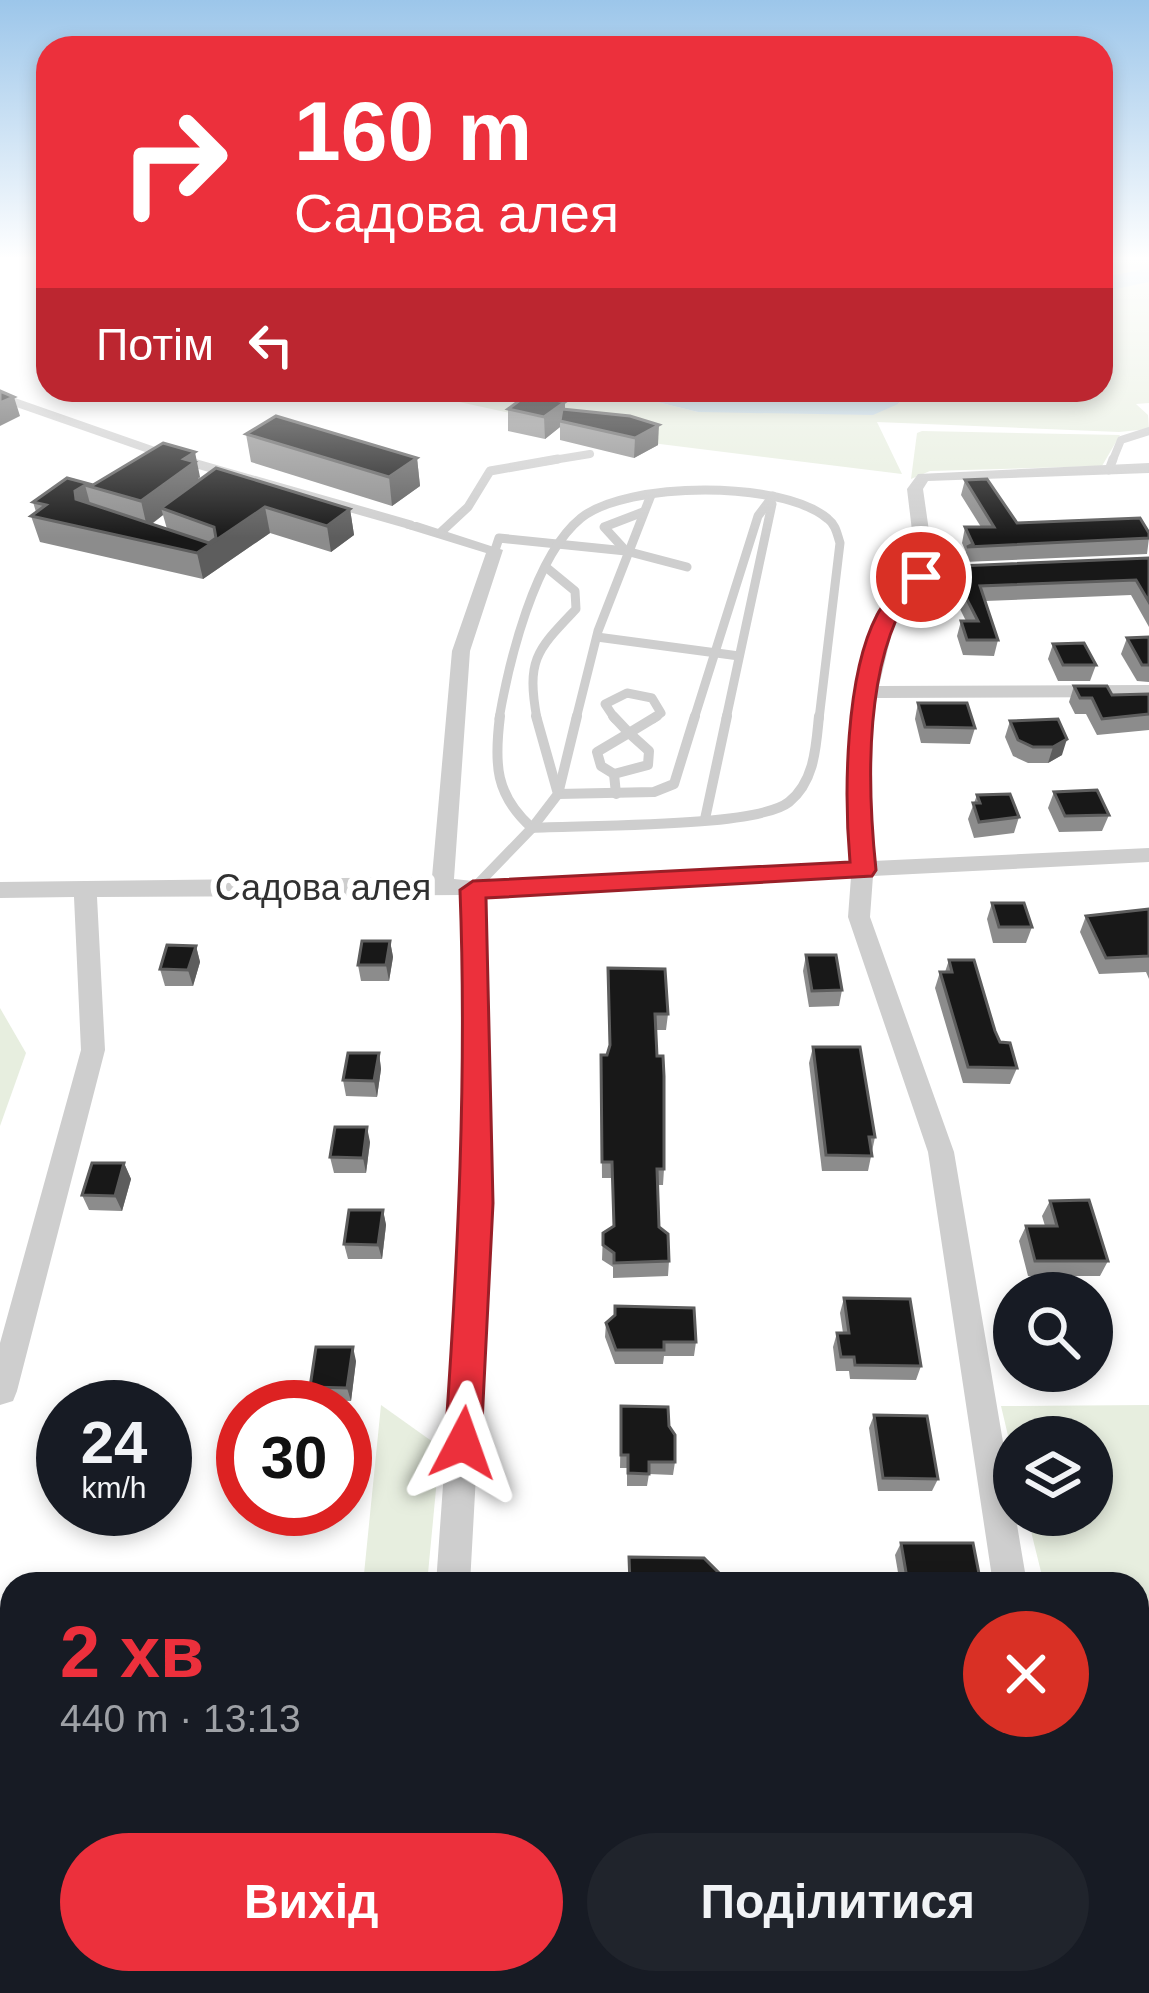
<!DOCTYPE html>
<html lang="uk">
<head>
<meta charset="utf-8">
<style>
	:root { --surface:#171b24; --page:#20242c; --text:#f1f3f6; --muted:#9ea1a6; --accent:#ec303c }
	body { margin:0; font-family:Helvetica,sans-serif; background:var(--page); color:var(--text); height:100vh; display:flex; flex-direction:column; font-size:45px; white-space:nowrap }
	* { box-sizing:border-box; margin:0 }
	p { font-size:39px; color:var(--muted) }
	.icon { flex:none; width:66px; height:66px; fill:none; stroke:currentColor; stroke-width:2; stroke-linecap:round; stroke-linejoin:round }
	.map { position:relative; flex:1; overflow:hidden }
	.drawer { position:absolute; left:0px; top:1572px; width:1149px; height:423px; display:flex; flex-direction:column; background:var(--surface); border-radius:36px 36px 0 0; box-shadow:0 6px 18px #0003 }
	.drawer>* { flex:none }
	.guide { position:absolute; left:36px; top:36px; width:1077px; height:366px; border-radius:36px; box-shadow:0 6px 18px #0003; background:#ec303c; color:#fff; overflow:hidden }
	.tools { position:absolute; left:993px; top:1272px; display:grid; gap:24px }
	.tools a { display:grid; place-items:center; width:120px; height:120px; border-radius:50%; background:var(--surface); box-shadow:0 6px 18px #0003; font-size:60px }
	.speed { position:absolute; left:36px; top:1380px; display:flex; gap:24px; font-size:60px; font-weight:700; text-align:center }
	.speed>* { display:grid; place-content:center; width:156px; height:156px; border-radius:50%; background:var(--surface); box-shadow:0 6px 18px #0003; line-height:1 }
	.speed small { font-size:30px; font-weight:400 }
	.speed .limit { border:18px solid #d22; background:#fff; color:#111 }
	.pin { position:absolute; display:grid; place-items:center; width:102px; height:102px; color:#fff; margin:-51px; border:6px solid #fff; border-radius:50%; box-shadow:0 3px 12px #0007 }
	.me { position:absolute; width:132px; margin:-66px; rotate:4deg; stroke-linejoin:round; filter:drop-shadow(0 0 9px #0008) }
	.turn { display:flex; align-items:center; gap:42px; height:252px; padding:0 60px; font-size:54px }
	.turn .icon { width:156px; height:156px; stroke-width:2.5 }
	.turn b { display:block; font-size:84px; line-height:102px }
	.then { display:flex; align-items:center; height:114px; padding:0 60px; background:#0003; gap:24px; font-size:45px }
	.round { display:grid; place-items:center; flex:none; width:126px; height:126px; border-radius:63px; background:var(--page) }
	.overview { display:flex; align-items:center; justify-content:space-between; height:204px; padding:0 60px }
	h1 { font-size:72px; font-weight:600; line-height:90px; color:var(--accent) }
	.primary-button { display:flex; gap:24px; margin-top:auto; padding:24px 60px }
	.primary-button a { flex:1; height:138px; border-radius:72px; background:var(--accent); color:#fff; font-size:48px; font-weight:600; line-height:138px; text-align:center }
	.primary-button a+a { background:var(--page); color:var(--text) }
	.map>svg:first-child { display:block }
</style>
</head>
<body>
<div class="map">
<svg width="1149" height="1993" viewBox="0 0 1149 1993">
	<rect width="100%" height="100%" fill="#fff"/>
	<g fill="#e7eedf">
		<polygon points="1101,259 1149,259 1149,403 1136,404 1148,415 1149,429 1119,432 877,422 902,474 644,442 404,390 560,390 649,400 698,412 898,404 911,390 1101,390"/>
		<polygon points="922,431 1120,435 1102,466 930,471 911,479 917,433"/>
		<polygon points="0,1008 26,1053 0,1126"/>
		<polygon points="381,1405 440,1447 427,1584 363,1584"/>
		<polygon points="1149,1405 1149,1794 1137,1794 1137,1584 1044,1584 1027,1515 1092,1515 1092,1437 1014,1437 1014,1461 1001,1406"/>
	</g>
	<polygon fill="#cbe1ee" points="560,390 911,390 898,404 873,415 698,412 649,400"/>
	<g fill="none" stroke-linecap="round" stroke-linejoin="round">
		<polygon fill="#cbe1ee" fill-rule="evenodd" points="1149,268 1149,282 1101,292 1101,278"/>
		<g stroke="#cecece" stroke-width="8">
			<polyline points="0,397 163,454"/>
			<polyline points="183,460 191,462"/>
			<polyline points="541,462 590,454"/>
			<polyline points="1112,462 1121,440 1149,431"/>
		</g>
		<g stroke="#cecece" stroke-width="9">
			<polyline points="183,460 411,525"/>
			<polyline points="1109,470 1113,459"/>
			<polyline points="440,533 468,507 490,471 558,459"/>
			<polyline points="495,550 499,538 626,551 687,567"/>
			<polyline points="625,550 604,527 643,512"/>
			<polyline points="597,637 739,656"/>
			<path d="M499,719C509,662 534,556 581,518C627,481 783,480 828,519C836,525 837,534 840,543L819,719"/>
			<path d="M537,719C526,659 537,650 576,609L575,591L547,568"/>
			<polyline points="576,719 598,631 651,495"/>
			<polyline points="615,719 605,704 627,693 652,698 661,713 653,719"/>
			<polyline points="694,719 758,516 773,496"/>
			<polyline points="726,719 772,504"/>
		</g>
		<g stroke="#cecece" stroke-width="10">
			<path d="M500,716C494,764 495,795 532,828"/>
			<polyline points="577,716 558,794 654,792 674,784 695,716"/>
			<polyline points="613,716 629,733"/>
			<polyline points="629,733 657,716"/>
			<polyline points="614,774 616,794"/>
			<polyline points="614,774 601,766 597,752 629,733"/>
			<polyline points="614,774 648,765 649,751 629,733"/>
			<polyline points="705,819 727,716"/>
			<polyline points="532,828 558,794 536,716"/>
			<path d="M532,828C581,825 757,828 789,802C815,781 816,746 819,716"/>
			<polyline points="474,888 532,828"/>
		</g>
		<g fill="#cecece" fill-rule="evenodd">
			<polygon points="1149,463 1149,473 928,481 923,489 935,573 896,615 879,686 1149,685 1149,697 877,698 868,753 873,861 1149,848 1149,862 873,876 870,917 954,1152 1027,1584 993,1584 928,1152 848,917 851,877 484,896 491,1203 470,1584 436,1584 463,1203 462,895 97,897 105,1050 17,1391 13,1401 0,1405 0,1343 81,1050 74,897 0,898 0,882 432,877 452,651 486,553 405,528 405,522 417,522 503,550 470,651 454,879 473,881 851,863 848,753 868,647 879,614 917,572 907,489 918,474"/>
			<rect x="1137" y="1829" width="12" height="38"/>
			<polygon points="407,1983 447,1983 446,1993 406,1993"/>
		</g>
	</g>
	<g fill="#8c8c8c" fill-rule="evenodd">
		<polygon points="48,365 48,385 43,384 39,370"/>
		<polygon points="508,409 565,409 658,445 634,458 560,440 560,427 545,439 508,431"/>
		<polygon points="246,434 417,458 420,486 392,506 251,462"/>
		<path d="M200,477L199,481L350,509L354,535L331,552L270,533L203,579L40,542L31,516L36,512L33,502L67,478L93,485ZM163,515L167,529L152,524Z"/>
		<polygon points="965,480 1017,523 1149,538 1147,554 964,562 966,552 962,543 965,527 981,527 961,495"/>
		<polygon points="1149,558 1149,627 1131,595 985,601 998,640 994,656 963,655 957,636 961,621 966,621 951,591 924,592 927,576"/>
		<polygon points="1149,637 1149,682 1137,681 1121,654 1127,638"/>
		<polygon points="1053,644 1096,665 1090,681 1058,681 1048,659"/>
		<polygon points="1074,686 1112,695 1149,694 1149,730 1097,735 1086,714 1075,714 1069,702"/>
		<polygon points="918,703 975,728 970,744 921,743 915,719"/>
		<polygon points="1058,719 1062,755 1048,763 1028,763 1013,756 1005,737 1010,721"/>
		<polygon points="1054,792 1109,815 1102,831 1059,832 1048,808"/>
		<polygon points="977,795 1019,817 1014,833 974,838 968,819"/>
		<polygon points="992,903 1032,927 1026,943 993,943 987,919"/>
		<polygon points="1149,909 1149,979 1146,972 1099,974 1080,932 1086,916"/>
		<polygon points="390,941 393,957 389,981 361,981 358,965"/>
		<polygon points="196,946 200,962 193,986 165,986 160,969"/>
		<polygon points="806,955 842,990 839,1006 809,1007 803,971"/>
		<polygon points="949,960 1017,1068 1010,1084 963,1083 935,988 940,972 945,972"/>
		<polygon points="608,968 668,1014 666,1030 656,1030 664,1169 663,1185 657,1185 659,1227 669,1261 668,1276 613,1278 613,1267 602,1260 603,1233 613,1226 612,1178 602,1178 601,1055 607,1055 609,1047"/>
		<polygon points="813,1047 875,1137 868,1171 822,1171 809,1063"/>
		<polygon points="379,1053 381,1069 377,1097 346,1096 343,1080"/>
		<polygon points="370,1142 366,1173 334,1173 330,1157"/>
		<polygon points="124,1163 131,1179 122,1211 89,1210 82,1195"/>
		<polygon points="1050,1201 1108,1261 1100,1276 1028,1276 1019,1241 1026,1226 1045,1226 1042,1216"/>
		<polygon points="383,1210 386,1225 382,1259 348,1259 344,1244"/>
		<polygon points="844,1298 921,1366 916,1380 850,1379 849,1371 836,1371 833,1347 837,1333 843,1333 840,1313"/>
		<polygon points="606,1323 696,1342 694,1356 664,1356 663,1364 615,1364 605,1337"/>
		<polygon points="356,1361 351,1401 314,1400 310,1387"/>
		<polygon points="1042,1371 1090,1371 1089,1373"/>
		<polygon points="621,1406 669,1426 675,1462 673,1475 649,1474 647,1486 627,1486 627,1468 620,1468"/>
		<polygon points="874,1415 938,1479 932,1491 878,1491 869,1428"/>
		<polygon points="901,1543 981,1584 900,1584 895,1555"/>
		<polygon points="864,1983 1038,1983 1040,1993 865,1993"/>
	</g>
	<g fill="#5d5d5d">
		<polygon points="14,397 20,416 0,426 0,403"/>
		<polygon points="565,402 565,422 560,421 560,427 545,439 544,417"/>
		<polygon points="659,425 658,445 634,458 635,438"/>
		<polygon points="195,452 200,477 198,478 200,487 161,508 163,515 147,527 141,501 184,459"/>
		<polygon points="417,458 420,486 392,506 389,477"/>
		<polygon points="85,485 92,511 76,499 75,491"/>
		<polygon points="265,507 270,533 203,579 197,553"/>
		<polygon points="350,509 354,535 331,552 327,526"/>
		<polygon points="1067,739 1062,755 1048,763 1053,747"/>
		<polygon points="390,941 393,957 389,981 386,965"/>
		<polygon points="196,946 200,962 193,986 188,970"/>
		<polygon points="379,1053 381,1069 377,1097 374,1081"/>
		<polygon points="367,1127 370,1142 366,1173 363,1158"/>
		<polygon points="124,1163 131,1179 122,1211 115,1196"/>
		<polygon points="383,1210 386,1225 382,1259 378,1245"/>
		<polygon points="353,1347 356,1361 351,1401 347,1388"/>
	</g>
	<g fill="#181818" stroke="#5d5d5d" stroke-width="3">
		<polygon points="0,391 14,397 0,403"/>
		<polygon points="528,394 565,402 544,417 508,409"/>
		<polygon points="562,409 630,416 659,425 635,438 560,421"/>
		<polygon points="276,416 417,458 389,477 246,434"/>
		<polygon points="163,443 195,452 184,459 195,462 141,501 85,485 75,491 76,499 209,543 216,538 214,527 161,508 216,468 350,509 327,526 265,507 197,553 31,516 46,505 33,502 67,478 93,485"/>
		<polygon points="987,479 1017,523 1140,518 1149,533 1149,538 967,547 973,544 965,527 994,527 965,480"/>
		<polygon points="1149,558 1149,602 1136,580 980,586 998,640 967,640 961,621 978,621 955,576 927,576 936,567"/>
		<polygon points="1149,637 1149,665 1142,665 1127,638"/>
		<polygon points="1084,643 1096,665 1063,665 1053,644"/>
		<polygon points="1074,686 1107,686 1112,695 1149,694 1149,714 1102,719 1092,698 1080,698"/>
		<polygon points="918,703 967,703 975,728 925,727"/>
		<polygon points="1058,719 1067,739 1053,747 1033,747 1018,740 1010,721"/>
		<polygon points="1097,790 1109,815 1065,816 1054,792"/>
		<polygon points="1010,794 1019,817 979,822 973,803 980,803 977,795"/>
		<polygon points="992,903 1024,903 1032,927 999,927"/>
		<polygon points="1149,909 1149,956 1106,958 1086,916"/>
		<polygon points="362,941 390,941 386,965 358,965"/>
		<polygon points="167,945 196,946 188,970 160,969"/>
		<polygon points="806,955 836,955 842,990 812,991"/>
		<polygon points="949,960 974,960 995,1031 1000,1042 1010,1043 1017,1068 968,1067 940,972 952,972"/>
		<polygon points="608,968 665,969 668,1014 655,1014 657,1056 663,1056 664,1076 664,1169 657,1169 659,1227 668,1234 669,1261 614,1263 614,1253 603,1245 603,1233 614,1226 612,1162 602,1162 601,1055 607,1055 610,1045"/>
		<polygon points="813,1047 860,1047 875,1137 869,1137 872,1156 826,1155"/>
		<polygon points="348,1053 379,1053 374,1081 343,1080"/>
		<polygon points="335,1127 367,1127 363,1158 330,1157"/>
		<polygon points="92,1163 124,1163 115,1196 82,1195"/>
		<polygon points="1089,1200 1108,1261 1035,1261 1026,1226 1057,1226 1050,1201"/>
		<polygon points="349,1210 383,1210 378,1245 344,1244"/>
		<polygon points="844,1298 910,1299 921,1366 855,1365 854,1357 841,1357 837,1333 849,1333"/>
		<polygon points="615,1306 694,1308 696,1342 664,1342 664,1350 616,1350 606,1323 615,1315"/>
		<polygon points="1092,1336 1098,1359 1092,1359"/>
		<polygon points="316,1347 353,1347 347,1388 310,1387"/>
		<polygon points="621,1406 668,1407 669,1426 675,1435 675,1462 649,1462 649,1474 628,1473 628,1455 621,1455"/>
		<polygon points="874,1415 927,1416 938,1479 883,1478"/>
		<polygon points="901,1543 973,1543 981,1584 908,1584"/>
		<polygon points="629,1557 704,1558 719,1573 720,1584 630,1584"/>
		<polygon points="871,1983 1038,1983 1040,1993 872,1993"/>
		<polygon points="731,1984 763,1984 764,1992 785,1993 732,1993"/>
	</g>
	<linearGradient id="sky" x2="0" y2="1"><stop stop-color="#9cc6ea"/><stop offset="0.48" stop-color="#fff"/><stop offset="1" stop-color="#fff" stop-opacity="0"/></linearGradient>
	<rect width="1149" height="538" fill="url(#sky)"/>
	<path fill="#ec303c" stroke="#991f27" stroke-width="3" d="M914,573L931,577C920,591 903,604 896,620C865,692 868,793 876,870L872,876L486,898L493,1203L481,1443L475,1455L463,1460L450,1455L445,1443C458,1258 467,1075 460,890L473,881L850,862C844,794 845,676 877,615C885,599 902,586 914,573Z"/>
	<g text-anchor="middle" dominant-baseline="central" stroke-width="12" stroke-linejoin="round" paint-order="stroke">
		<g font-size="36" fill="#313131" stroke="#fff">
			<text x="323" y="887">Садова алея</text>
		</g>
	</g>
</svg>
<div class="tools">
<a><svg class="icon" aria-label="search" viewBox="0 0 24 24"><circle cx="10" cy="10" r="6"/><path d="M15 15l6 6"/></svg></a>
<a><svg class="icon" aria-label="layers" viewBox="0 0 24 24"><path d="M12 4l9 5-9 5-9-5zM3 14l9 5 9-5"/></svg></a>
</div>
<div class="speed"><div>24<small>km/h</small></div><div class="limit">30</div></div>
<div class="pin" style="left:921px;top:577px;background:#d93025"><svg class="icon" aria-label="arrive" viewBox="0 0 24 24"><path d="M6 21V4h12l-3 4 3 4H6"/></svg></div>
<svg class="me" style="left:463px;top:1443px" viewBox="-20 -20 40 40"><path d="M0-17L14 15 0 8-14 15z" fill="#ec303c" stroke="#fff" stroke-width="4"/></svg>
<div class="guide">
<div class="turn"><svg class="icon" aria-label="right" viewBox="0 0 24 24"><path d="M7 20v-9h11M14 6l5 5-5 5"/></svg><div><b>160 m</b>Садова алея</div></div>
<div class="then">Потім<svg class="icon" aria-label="left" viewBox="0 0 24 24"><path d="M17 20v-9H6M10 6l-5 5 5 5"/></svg></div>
</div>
<section class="drawer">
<div class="overview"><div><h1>2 хв</h1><p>440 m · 13:13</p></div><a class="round" style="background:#d93025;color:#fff"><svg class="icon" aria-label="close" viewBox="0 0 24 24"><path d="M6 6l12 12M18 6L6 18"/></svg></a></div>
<div class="primary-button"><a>Вихід</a><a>Поділитися</a></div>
</section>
</div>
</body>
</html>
